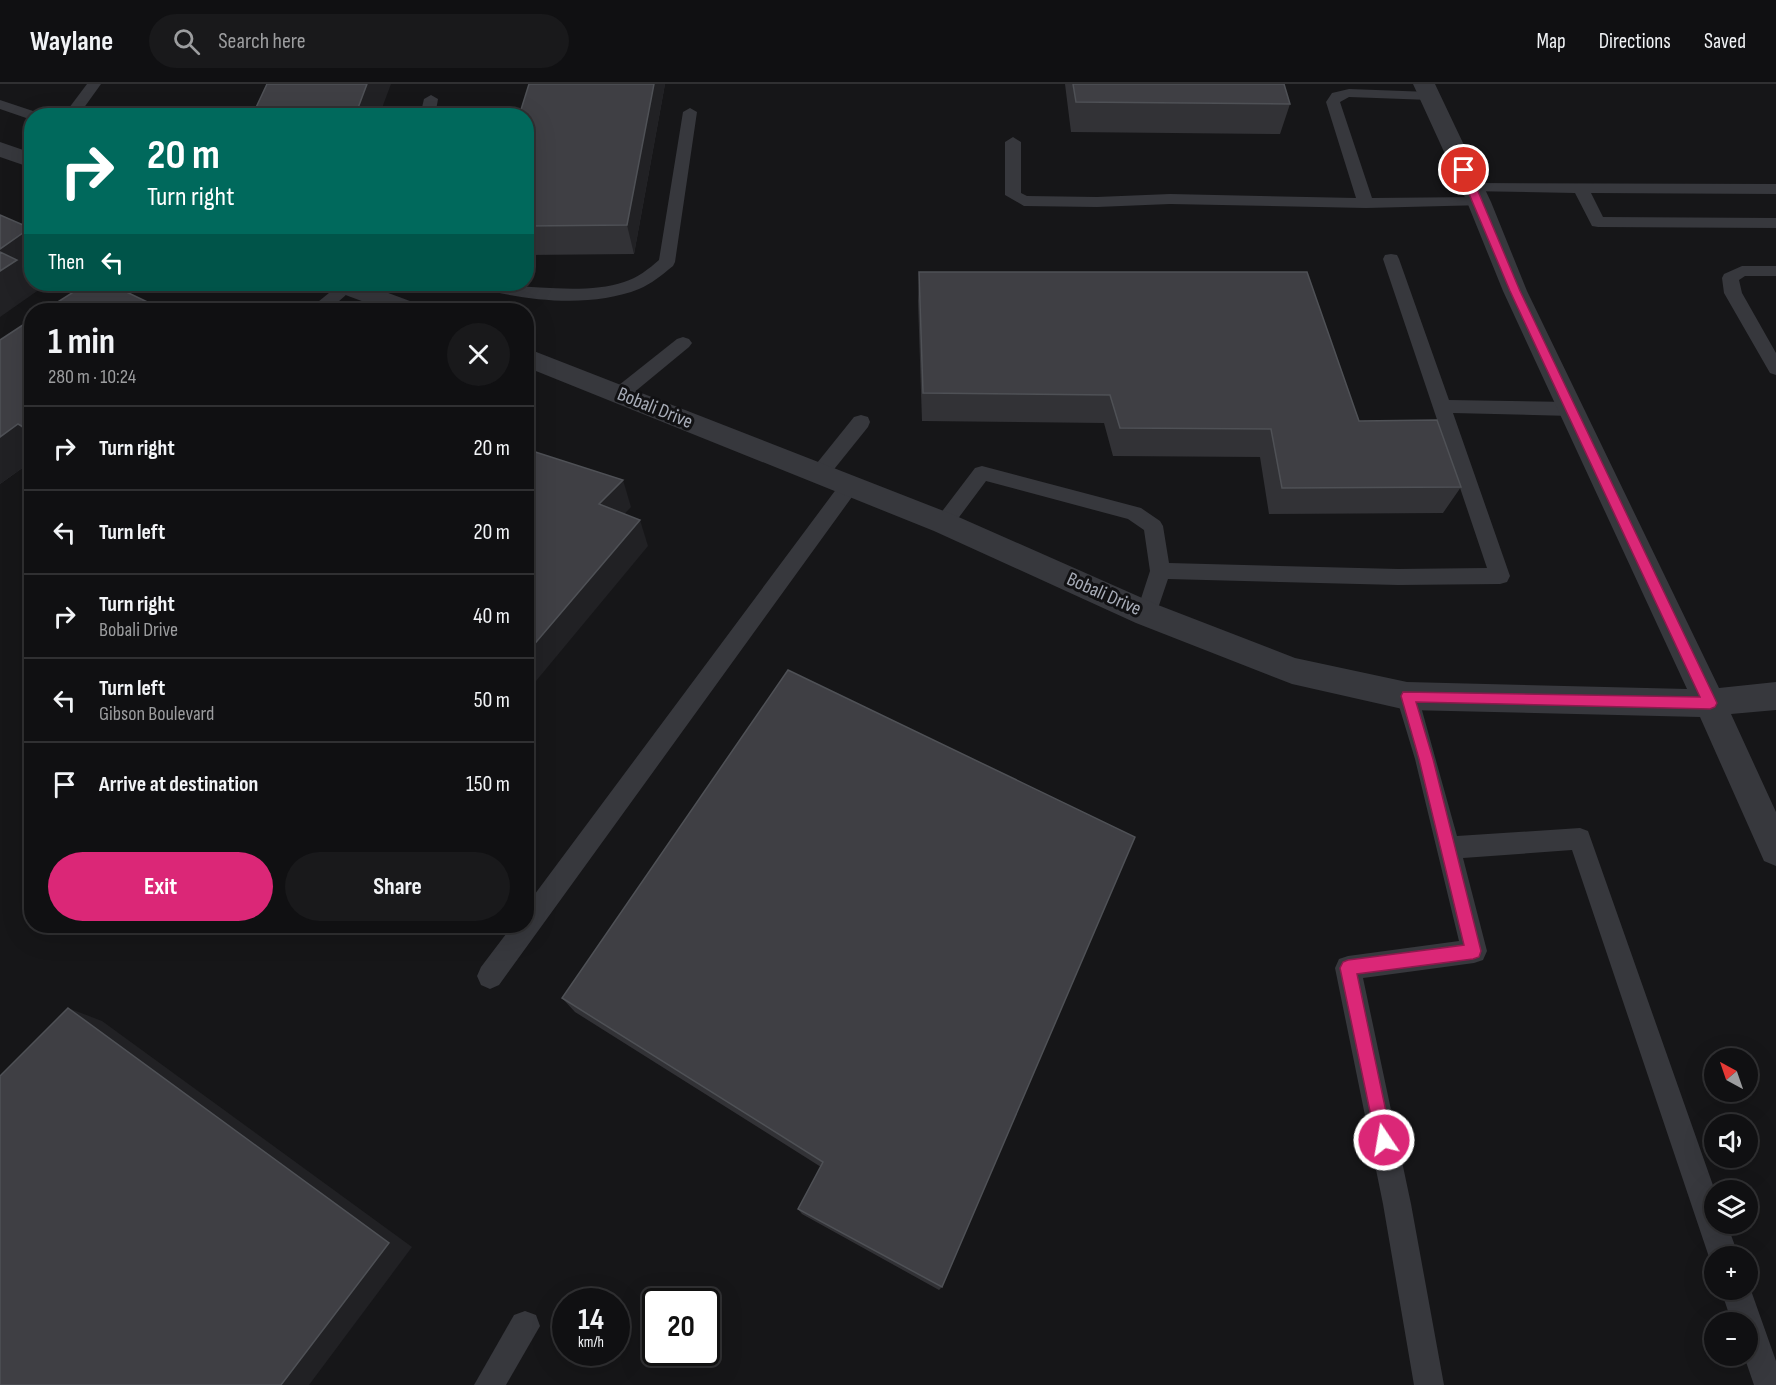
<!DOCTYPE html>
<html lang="en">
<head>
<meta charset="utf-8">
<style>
	:root { --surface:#101012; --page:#19191b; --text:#f1f3f6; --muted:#9c9d9f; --line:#303032; --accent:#db2777 }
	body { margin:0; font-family:"Sofia Sans Condensed",sans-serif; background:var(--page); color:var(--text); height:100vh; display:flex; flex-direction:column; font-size:22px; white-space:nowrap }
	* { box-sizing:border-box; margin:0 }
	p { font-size:20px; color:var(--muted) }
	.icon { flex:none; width:33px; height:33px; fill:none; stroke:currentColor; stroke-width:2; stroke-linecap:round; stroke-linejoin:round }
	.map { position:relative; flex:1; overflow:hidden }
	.sheet { position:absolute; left:24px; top:219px; width:510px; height:630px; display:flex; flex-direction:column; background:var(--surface); border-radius:24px; box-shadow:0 6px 24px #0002,0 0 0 2px var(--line) }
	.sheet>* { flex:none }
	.hud { position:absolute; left:24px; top:24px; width:510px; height:183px; border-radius:24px; box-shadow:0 6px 24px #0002,0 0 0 2px var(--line); background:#00695c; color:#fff; overflow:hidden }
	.needle { width:39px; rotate:320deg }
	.buttons { position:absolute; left:1704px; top:964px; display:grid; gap:12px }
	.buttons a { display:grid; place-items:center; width:54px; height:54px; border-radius:50%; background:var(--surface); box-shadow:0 6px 24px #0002,0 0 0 2px var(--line); font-size:30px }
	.speed { position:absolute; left:552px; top:1204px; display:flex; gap:12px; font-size:30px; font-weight:700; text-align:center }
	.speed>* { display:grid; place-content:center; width:78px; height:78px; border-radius:50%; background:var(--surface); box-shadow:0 6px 24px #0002,0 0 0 2px var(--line); line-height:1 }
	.speed small { font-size:15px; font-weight:400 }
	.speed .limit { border:3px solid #111; border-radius:9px; background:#fff; color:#111 }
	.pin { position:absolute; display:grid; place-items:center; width:51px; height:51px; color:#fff; margin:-26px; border:3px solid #fff; border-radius:50%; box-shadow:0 2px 6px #0007 }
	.me { position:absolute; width:66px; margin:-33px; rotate:348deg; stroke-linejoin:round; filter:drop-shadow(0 0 4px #0008) }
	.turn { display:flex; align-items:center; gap:21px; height:126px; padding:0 24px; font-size:27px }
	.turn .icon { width:78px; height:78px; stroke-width:2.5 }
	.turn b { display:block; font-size:42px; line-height:51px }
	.then { display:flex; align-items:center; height:57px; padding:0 24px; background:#0003; gap:12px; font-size:22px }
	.round { display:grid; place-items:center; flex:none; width:63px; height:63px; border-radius:32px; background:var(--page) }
	.headline { display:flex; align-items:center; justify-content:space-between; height:102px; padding:0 24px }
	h1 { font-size:36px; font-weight:700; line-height:45px }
	.action { display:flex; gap:12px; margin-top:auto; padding:12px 24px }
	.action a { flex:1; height:69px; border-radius:36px; background:var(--accent); color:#fff; font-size:24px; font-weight:700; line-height:69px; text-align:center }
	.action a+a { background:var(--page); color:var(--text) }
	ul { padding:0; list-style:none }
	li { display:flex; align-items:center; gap:18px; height:84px; padding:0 24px; border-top:2px solid var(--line) }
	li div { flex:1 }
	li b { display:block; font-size:22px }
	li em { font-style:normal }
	header { display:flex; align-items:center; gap:36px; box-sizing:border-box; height:84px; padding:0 30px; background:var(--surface); border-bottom:2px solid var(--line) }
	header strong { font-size:28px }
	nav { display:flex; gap:33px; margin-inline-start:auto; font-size:21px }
	.search { width:420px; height:54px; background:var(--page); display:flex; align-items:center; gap:15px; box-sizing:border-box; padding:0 21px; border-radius:33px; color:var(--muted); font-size:22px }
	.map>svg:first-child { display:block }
</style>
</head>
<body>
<header>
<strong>Waylane</strong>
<div class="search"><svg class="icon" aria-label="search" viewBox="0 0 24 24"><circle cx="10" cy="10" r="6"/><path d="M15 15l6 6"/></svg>Search here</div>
<nav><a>Map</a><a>Directions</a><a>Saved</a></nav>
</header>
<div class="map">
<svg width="1776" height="1301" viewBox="0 0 1776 1301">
	<rect width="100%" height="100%" fill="#161618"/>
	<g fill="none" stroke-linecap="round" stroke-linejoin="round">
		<g fill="#37383d" fill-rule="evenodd">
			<polygon points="87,0 101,0 78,32 63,32"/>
			<polygon points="1349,5 1430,8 1437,12 1430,16 1349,13 1340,18 1372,114 1479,113 1485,115 1487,118 1485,121 1366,124 1170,120 1097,123 1024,122 1005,111 1005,58 1013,53 1021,58 1021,109 1027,112 1097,113 1170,110 1356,114 1326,18 1332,9"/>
			<polygon points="431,11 438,15 435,32 420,32 424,15"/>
			<polygon points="0,16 39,29 41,32 32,32 32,36 0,25"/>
			<path d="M690,24L697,28L675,178L673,182C662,191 651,200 639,205C592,224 527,217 479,204L477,200C521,200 583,212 624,198C637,194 649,185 659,176L683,28Z"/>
			<polygon points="1472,99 1776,100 1776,110 1591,109 1603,133 1776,134 1776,144 1598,143 1592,142 1575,109 1466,107 1464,104 1466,101"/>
			<polygon points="1391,170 1397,171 1399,175 1449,316 1571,318 1578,320 1580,325 1578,330 1571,332 1453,329 1510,492 1507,498 1500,500 1398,501 1168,495 1154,536 1147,538 1140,536 1136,530 1150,487 1144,446 1128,435 986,397 951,444 944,447 937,444 934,439 937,434 975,384 982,382 1141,424 1160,437 1163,442 1169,479 1398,485 1487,484 1383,175 1385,171"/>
			<polygon points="1742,182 1776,182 1776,192 1745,192 1739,196 1742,209 1776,269 1776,291 1770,289 1724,209 1722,194 1724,190"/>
			<polygon points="340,200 355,200 356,202 329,226 311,226 313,222"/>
			<polygon points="378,200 395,200 381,217 369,217 366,213"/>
			<polygon points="683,253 689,255 692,259 689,263 626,315 620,316 614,315 611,310 614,305 677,255"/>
			<polygon points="861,331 868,333 870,338 868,343 827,394 820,396 813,394 810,389 813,384 854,333"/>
			<polygon points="850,394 857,396 860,401 857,406 499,901 490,905 481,901 477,892 481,883 512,842 526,842 526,822 843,396"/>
			<polygon points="1407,603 1415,605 1418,612 1457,752 1580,744 1588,747 1715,1107 1714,1140 1727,1140 1739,1173 1714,1173 1714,1184 1709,1173 1572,766 1463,774 1487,867 1483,876 1474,879 1363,894 1411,1120 1444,1301 1414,1301 1383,1120 1335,884 1339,875 1348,872 1459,857 1415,675 1396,612 1399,605"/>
			<polygon points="1748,1198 1776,1277 1776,1301 1754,1301 1744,1272 1748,1272 1748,1239 1732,1239 1721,1206 1748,1206"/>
			<polygon points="525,1227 536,1231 540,1242 506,1301 474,1301 514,1231"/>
		</g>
		<g fill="#37383d" fill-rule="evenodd">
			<polygon points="1413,0 1435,0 1491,118 1527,207 1719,604 1776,598 1776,626 1731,630 1776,728 1776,782 1764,777 1700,633 1407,626 1292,600 1136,539 934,447 526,283 526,264 954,431 1158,521 1295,574 1407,598 1687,605 1503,207 1467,118"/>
			<polygon points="0,58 32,69 32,84 0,73"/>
			<polygon points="329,200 364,200 418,220 422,226 386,226 332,206"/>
		</g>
	</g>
	<g fill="#323236">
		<polygon points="665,0 634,170 526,171 526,32"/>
		<polygon points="1065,0 1284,0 1290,20 1280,50 1071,48"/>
		<polygon points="919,188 1359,337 1461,403 1443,429 1269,430 1260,373 1113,372 1104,339 922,337 918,217"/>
		<polygon points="32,235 32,377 0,400"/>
		<polygon points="788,586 942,1203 939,1206 802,1130 798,1125 821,1083 575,928 562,914"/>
	</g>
	<g fill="#212124">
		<polygon points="367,0 391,0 379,32 355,32"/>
		<polygon points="654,0 665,0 634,170 627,141"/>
		<polygon points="30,144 32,146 32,189 29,191 32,194 32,200 36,200 40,205 0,233 0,165"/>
		<polygon points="18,340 32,354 32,377 0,400 0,353"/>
		<polygon points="623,396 631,423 608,447 599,420"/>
		<polygon points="640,436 648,462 526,609 526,570"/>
		<polygon points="68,924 102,937 412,1163 309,1301 281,1301"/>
	</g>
	<g fill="#3f3f44" stroke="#4f5156" stroke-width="1.5">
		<polygon points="267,0 367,0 355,32 252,32"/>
		<polygon points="529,0 654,0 627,141 526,142 526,32 519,32"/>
		<polygon points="1073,0 1284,0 1290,20 1076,18"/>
		<polygon points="0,131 30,144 0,165"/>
		<polygon points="0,168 17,176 0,187"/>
		<polygon points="919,188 1307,188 1359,337 1437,336 1461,403 1282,404 1271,345 1120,344 1110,311 923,309"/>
		<polygon points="86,200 110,200 164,226 45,226"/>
		<polygon points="32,235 32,346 30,347 18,340 0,353 0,256"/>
		<polygon points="526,365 623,396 599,420 640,436 526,570"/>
		<polygon points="788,586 1135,753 942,1203 798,1125 823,1078 562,914"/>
		<polygon points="68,924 389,1159 281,1301 0,1301 0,992"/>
	</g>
	<polygon fill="#db2777" stroke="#8e194d" stroke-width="1.5" points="1464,83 1469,86 1520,207 1717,619 1715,623 1710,625 1416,618 1433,675 1481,867 1479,873 1473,875 1357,890 1392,1056 1390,1062 1384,1064 1378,1062 1376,1056 1340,884 1343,878 1348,876 1464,861 1419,675 1401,612 1403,608 1700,613 1510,207 1459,86"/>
	<g text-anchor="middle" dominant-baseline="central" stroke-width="6" stroke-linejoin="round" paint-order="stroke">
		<g font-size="20" fill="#a8adb8" stroke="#111113">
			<text transform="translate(655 324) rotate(22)">Bobali Drive</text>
			<text transform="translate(1104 510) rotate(24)">Bobali Drive</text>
		</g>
	</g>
</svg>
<div class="buttons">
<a><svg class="needle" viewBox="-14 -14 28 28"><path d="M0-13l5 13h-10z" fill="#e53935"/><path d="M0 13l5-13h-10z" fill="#9c9d9f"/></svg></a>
<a><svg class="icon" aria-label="sound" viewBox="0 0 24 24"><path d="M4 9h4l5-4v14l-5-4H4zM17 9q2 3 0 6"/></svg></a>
<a><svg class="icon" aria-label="layers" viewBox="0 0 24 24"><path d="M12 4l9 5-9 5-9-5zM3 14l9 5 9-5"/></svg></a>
<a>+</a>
<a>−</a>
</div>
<div class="speed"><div>14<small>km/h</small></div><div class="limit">20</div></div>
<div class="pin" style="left:1464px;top:86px;background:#d93025"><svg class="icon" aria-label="arrive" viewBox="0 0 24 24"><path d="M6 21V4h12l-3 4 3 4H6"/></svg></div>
<svg class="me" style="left:1384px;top:1056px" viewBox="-20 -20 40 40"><circle r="17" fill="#db2777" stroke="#fff" stroke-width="3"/><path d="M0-11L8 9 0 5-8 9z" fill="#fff"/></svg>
<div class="hud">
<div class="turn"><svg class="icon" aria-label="right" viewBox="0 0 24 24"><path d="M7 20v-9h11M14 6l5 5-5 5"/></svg><div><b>20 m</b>Turn right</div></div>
<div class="then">Then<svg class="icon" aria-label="left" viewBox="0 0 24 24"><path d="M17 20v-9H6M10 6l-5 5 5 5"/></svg></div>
</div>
<section class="sheet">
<div class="headline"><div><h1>1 min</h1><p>280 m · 10:24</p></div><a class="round"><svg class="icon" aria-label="close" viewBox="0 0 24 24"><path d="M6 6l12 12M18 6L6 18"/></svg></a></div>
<ul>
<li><svg class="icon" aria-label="right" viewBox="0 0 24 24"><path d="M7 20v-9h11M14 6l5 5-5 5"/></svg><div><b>Turn right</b></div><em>20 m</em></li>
<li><svg class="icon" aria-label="left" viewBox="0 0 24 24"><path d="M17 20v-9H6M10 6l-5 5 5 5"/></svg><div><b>Turn left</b></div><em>20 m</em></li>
<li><svg class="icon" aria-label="right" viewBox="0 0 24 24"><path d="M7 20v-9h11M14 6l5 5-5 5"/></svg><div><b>Turn right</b><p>Bobali Drive</p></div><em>40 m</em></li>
<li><svg class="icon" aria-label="left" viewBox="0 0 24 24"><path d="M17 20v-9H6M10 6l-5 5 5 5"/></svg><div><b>Turn left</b><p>Gibson Boulevard</p></div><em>50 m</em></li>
<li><svg class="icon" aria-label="arrive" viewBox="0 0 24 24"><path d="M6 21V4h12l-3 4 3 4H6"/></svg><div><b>Arrive at destination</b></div><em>150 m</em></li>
</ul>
<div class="action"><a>Exit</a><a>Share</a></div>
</section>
</div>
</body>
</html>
